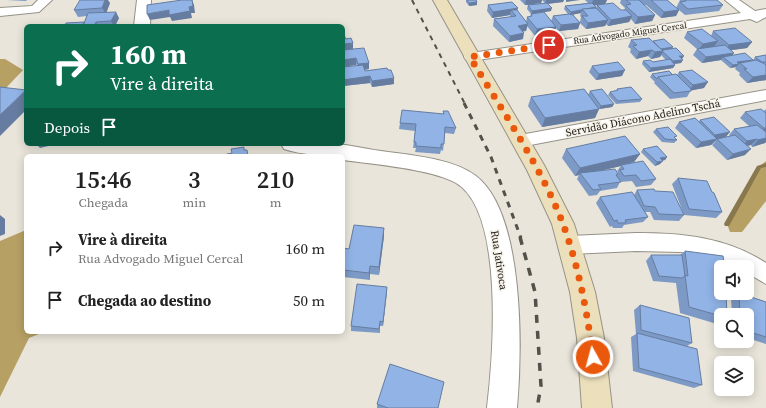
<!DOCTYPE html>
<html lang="pt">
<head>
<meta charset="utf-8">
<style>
	:root { --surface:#fff; --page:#f2f2f2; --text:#222; --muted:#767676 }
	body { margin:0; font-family:"Source Serif 4",serif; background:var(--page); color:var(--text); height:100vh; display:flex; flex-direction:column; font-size:15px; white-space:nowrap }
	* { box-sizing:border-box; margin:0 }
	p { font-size:13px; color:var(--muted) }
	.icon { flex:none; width:22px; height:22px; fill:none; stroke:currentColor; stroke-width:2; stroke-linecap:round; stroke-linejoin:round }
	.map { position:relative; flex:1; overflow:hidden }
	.side { position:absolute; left:24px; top:154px; width:321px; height:180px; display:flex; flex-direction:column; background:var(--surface); border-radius:6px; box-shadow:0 2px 10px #0003 }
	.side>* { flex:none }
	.hud { position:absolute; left:24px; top:24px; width:321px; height:122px; border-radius:6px; box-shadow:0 2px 10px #0003; background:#0b6e4f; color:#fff; overflow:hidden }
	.tools { position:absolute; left:714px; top:260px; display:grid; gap:8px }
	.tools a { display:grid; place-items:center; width:40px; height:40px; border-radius:6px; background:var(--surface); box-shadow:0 2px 10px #0003; font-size:20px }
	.pin { position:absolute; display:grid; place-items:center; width:34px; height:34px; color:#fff; margin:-17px; border:2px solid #fff; border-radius:50%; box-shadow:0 1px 4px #0007 }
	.me { position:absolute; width:44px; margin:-22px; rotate:353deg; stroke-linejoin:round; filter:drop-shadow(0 0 3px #0008) }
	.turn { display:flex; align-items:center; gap:14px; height:84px; padding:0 20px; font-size:18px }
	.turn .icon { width:52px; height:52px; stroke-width:2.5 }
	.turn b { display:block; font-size:28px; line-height:34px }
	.then { display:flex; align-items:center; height:38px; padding:0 20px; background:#0003; gap:8px; font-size:15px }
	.eta { display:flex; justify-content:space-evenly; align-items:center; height:68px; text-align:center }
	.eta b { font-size:24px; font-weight:600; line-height:28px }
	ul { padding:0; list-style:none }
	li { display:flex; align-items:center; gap:12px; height:52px; padding:0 20px }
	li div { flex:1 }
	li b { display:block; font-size:15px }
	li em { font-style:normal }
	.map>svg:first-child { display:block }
</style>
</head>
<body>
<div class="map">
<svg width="766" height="408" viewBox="0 0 766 408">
	<rect width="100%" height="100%" fill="#e9e5da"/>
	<g fill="#b7a064">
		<polygon points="0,59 5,59 23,70 6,88 0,90"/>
		<polygon points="766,161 766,201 742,232 730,232 727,224 759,167"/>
		<polygon points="26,230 26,332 44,332 29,338 0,397 0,241"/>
	</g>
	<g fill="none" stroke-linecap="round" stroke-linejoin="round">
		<polygon fill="#89784d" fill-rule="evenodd" points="766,163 766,167 761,168 729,226 725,226 724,224 725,222 757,166"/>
		<g stroke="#969288" stroke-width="2">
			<g id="minor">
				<polygon points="38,0 52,0 39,12 0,16 0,8 32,6"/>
				<polygon points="725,0 739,0 755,11 766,9 766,17 757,22 750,19 471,61 466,60 464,57 466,54 471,53 741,13"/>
				<polygon points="766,90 766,100 520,147 514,145 512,141 514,137 520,135"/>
				<path d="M636,233C682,233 726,237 766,263V284L747,273V267H738L721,259L681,252L636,251L570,254L563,251L560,245L563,239L570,236Z"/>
			</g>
		</g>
		<g stroke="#969288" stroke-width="2">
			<g id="tertiary">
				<polygon points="137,0 151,0 150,26 134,26"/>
				<path d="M281,144C299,144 318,143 336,144C351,145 366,149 381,151C409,155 453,158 476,176C525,214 522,351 517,408H487C493,358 505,212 456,183C432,169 372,164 343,160V156C323,156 303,155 284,149Z"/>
			</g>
		</g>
		<g stroke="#969288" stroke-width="2">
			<polygon id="secondary" points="433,0 447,0 544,165 574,224 595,292 604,338 612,408 582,408 577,338 570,292 552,224 527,170"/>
		</g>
		<use href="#minor" fill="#fff" fill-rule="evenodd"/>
		<use href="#tertiary" fill="#fff" fill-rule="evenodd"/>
		<use href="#secondary" fill="#ece0bc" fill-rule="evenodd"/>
		<polyline stroke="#53514c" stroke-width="2" stroke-dasharray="5 5" stroke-linecap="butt" points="412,0 465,104"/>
		<polyline stroke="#53514c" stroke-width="3" stroke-dasharray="6 6" stroke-linecap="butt" points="464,103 491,157 521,238"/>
		<polyline stroke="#53514c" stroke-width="3.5" stroke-dasharray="8 8" stroke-linecap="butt" points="520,237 535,292 541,386 537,408"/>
	</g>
	<g fill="#7d9ac6" fill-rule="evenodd">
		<polygon points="7,0 27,0 26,1"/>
		<polygon points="466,0 476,0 477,5 469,6 466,2"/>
		<polygon points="520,0 542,0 541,3 525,5"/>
		<polygon points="542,0 564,0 563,2 548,4 551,11 531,14 527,9 528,5 545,3"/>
		<path d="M585,0H607L605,4L595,5L596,7V8L597,5L621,10H624L625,8L620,3L621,0H667L676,8L680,0H717L723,5L719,11L685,15L679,10L676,16L661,18L646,5H644L655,15L652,21L635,24L631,19L629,22L608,26L606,24L605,26L586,29L580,23L578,29L559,31L556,28L554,33L535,36L527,26L526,31H523V39L509,42L493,26L494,19L510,17V15L492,18L487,11L488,5L517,11L526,22L527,17H530L531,14L551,21L553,16L568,14L564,9L565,6L588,3ZM581,13L580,16L581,17L580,22L572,15Z"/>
		<polygon points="110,3 106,12 119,18 115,26 65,26 84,23 87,16 78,17 74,10"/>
		<polygon points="713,31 752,42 747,48 732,50 732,56 753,60 755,57 766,55 766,80 747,83 739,75 740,73 735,69 736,67 730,68 721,60 702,63 693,55 697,49 684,38 687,32 711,36"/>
		<polygon points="346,39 353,49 369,63 369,69 364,70 365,71 388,70 394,78 394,84 372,87 370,83 343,86 343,67 357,66"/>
		<polygon points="631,40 653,41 672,49 682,59 681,63 675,64 675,65 673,68 649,72 642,64 643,61 653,62 666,60 661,55 660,57 651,59 648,56 636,59 630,52 631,49 628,47"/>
		<polygon points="592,66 622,76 596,80 589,72"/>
		<polygon points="679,72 704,88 691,90 687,97 670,99 654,83 655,82 650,77 652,74 677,75"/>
		<polygon points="617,89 642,99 640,102 616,104 608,95 610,92 616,91"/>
		<polygon points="590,91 614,104 612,107 599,109 595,118 542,127 528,106 531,97 588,95"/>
		<polygon points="766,109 766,142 765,143 752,147 751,145 747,146 745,155 727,160 712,145 717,140 711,145 696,148 675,128 679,122 699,121 700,120 726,137 730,136 729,135 734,129 749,126 740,118 745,112 764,111"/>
		<polygon points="443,111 456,128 454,134 445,133 443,151 441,150 440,154 415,152 416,148 413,148 415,131 399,129 400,123 443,114"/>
		<polygon points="656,129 676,139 677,140 674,143 662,142 653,132"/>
		<path d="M566,149L640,154L634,162L630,163L656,179L651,185L636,187L632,181L620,182L617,188L600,191L597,195L589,196L577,179L579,175L575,176L562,158ZM621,166L617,171L618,172V173L599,171Z"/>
		<polygon points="643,149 667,157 665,160 662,161 660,164 655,166 641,152"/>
		<polygon points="678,178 712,192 722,212 716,218 684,215 679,221 654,220 650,212 645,212 648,217 643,222 624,225 622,228 613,228 612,226 610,227 596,203 600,197 634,195 637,190 655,191 684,215 672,184"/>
		<polygon points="384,228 384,236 379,275 370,274 370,280 343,277 343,248 349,249"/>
		<polygon points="685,251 721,315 721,322 717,324 680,313 676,283 653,281 646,261 651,255 680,255"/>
		<polygon points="387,287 383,326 380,326 380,333 351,331 351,326"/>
		<polygon points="738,293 766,302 766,344 747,338 747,315 732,315 731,298"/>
		<polygon points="640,305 692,343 687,346 702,385 694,388 633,371 631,337 636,334 634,310"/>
		<polygon points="377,404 438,408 377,408"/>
	</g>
	<g fill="#667da1">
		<polygon points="105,0 108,0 110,3 106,14 102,8"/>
		<polygon points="192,0 194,5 195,13 191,13 192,18 172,21 170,17 150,20 147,14 189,7"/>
		<polygon points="526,0 542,0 541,3 525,5"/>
		<polygon points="546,0 564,0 563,2 545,4"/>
		<polygon points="566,0 580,0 566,2"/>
		<polygon points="593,0 607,0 605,4 591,6"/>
		<polygon points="477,2 477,5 469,6 469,3"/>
		<polygon points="518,8 516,15 511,10 510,15 492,18 493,12"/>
		<polygon points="552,8 551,11 531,14 532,11"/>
		<polygon points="582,10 581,13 570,15 571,12"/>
		<polygon points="679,10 676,16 661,18 664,12"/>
		<polygon points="116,12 119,18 115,26 114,26 111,21"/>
		<polygon points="655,15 652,21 635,24 638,17"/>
		<polygon points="632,16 629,22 608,26 611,20"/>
		<polygon points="608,20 605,26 586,29 588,23"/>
		<polygon points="96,22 98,26 94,26"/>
		<polygon points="580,23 578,29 559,31 561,25"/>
		<polygon points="528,24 526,31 516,33 518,26"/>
		<polygon points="556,27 554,33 535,36 537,29"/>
		<polygon points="524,33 523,39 509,42 510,36"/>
		<polygon points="718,41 713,48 698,50 703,44"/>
		<polygon points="752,42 747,48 725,51 729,45"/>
		<polygon points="353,43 353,49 343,51 343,44"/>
		<polygon points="673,47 671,50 663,52 660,57 651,59 655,52 661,49"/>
		<polygon points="652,50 648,56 636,59 639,52"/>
		<polygon points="734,53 730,59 723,57 721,60 702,63 706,57"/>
		<polygon points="679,56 684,56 682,59"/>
		<polygon points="356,58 356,65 343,67 343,60"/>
		<polygon points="683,60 681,63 671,64 673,61"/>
		<polygon points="753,60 750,63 740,63 736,67 730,68 733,65 737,62"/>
		<polygon points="369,63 369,69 358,71 358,64"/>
		<polygon points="675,65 673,68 649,72 651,68"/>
		<polygon points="625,70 622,76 596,80 599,74"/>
		<polygon points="766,75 766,80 747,83 753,77"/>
		<polygon points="370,76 370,83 343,86 343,80"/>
		<polygon points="394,78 394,84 372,87 372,81"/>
		<polygon points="708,82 704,88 689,91 693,85"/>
		<polygon points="26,90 26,110 0,136 0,115"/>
		<polygon points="614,104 612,107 599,109 601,106"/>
		<polygon points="599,109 595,118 542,127 545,118"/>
		<polygon points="764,128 766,128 766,133 758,134"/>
		<polygon points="730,132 725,138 717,139 711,145 696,148 701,142 711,140 715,135"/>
		<polygon points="766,138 766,142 765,143 752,147 758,140"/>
		<polygon points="757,139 751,145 742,147 747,141"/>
		<polygon points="40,144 57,144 40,148 37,145"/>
		<polygon points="751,149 745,155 727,160 733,154"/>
		<polygon points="640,154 634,162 622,165 621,165 621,166 582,175 580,173 579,175 575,176 580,168"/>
		<polygon points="667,157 665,160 658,161 660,158"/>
		<polygon points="663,161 660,164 655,166 657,162"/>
		<polygon points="0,215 5,219 5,234 0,236"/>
		<polygon points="384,228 384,236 379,275 379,267"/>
		<polygon points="370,266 370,280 369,273"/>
		<polygon points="387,287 387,292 383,326 383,322"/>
	</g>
	<g fill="#91b3e6" stroke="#667da1">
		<polygon points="80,0 105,0 102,8 74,10"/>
		<polygon points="182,0 192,0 193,6 189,7 190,11 169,15 169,10 147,14 147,5"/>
		<polygon points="467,0 476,0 477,2 469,3"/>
		<polygon points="626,0 639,0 655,15 638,17 628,8 626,5 631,4"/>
		<polygon points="651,0 667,0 679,10 664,12"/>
		<polygon points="685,0 717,0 723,5 688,9 680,2 686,1"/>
		<polygon points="512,2 518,8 493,12 488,5"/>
		<polygon points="547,3 552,8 532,11 528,5"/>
		<polygon points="592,3 596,7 571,12 565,6"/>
		<polygon points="613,3 621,10 626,10 632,16 611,20 597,5"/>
		<polygon points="596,8 608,20 588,23 582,16 588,16 582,9"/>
		<polygon points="511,10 517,10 528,24 518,26 524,33 510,36 494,19 516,16"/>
		<polygon points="116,12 111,21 96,22 94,26 83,26 88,13"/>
		<polygon points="544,12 556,27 537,29 527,17 532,16 531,14"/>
		<polygon points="569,14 573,15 580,23 561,25 553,16"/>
		<polygon points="84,22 82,26 65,26 66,23"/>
		<polygon points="735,28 752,42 729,45 713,31"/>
		<polygon points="702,29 718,41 703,44 687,32"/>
		<polygon points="343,35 344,35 346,39 351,38 353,43 343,44"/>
		<polygon points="649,38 663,51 655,52 652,50 639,52 633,46 637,45 631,40"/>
		<polygon points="664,39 673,47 661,49 653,41"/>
		<polygon points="725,45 734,53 706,57 697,49"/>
		<polygon points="364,48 369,63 358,64 356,58 343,60 343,50"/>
		<polygon points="676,48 684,56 679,56 683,60 673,61 662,51 663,51 663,50"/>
		<polygon points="745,53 753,60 737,62 739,64 733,65 723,57"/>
		<polygon points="766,55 766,62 762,62 755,57"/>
		<polygon points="670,59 675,65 651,68 643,61 650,60 653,62"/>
		<polygon points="756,60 763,63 766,65 766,75 753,77 744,69 747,69 740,63"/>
		<polygon points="618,62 625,70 599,74 592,66"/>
		<polygon points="363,65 365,71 387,68 388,70 391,70 394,78 372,81 370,76 343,80 343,67"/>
		<polygon points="692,70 708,82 693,85 679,72"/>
		<polygon points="669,71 673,75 658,77 657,79 652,74"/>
		<polygon points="676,74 691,89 691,91 674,93 658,77"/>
		<polygon points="0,87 26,90 0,115"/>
		<polygon points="631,87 642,99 618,101 610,92 618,90 617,89"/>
		<polygon points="584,89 599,109 545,118 531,97"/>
		<polygon points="602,89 614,104 601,106 590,91"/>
		<polygon points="761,109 766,113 766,128 764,128 745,112"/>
		<polygon points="402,110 444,114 443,111 448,111 456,128 445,127 444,144 441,144 441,148 416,146 416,142 414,142 416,124 400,123"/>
		<polygon points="714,117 730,132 715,135 700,120"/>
		<polygon points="695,118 717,139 701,142 679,122"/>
		<polygon points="757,125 766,132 766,138 758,140 757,139 747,141 734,129"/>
		<polygon points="668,127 677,136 674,137 677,140 665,139 656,129"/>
		<polygon points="735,135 751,149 733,154 717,139"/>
		<polygon points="625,136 640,154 580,168 566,149"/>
		<polygon points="657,146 667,157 660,158 663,161 657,162 643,149"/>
		<polygon points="244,147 244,150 247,150 248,156 219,156 232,153 231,149"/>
		<polygon points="643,161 656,179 641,181 636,175 624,176 620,170 624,169 621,165"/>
		<polygon points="615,169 618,174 616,175 621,182 598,185 601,189 593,190 580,173"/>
		<polygon points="678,178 707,181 712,192 714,193 722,212 689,209"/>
		<polygon points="654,189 655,191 673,192 684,215 659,214 655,207 644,206 637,190"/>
		<polygon points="632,192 648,217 625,220 626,223 618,223 617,220 614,221 600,197"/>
		<polygon points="354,225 384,228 379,267 370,266 369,273 343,270 343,248 349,249"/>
		<polygon points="685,251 723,256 725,267 721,267 721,293 726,293 727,315 721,315 721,316 689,307 685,275 688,276"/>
		<polygon points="651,255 682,255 685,276 682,278 659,276"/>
		<polygon points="357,284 387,287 383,322 380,321 379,329 351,326"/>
		<polygon points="739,293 766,302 766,337 747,331 747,315 740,315"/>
		<polygon points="640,305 689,318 692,343 641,330"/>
		<polygon points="637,333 697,349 702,385 639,368"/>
		<polygon points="390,364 444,382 438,408 388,408 377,404"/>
	</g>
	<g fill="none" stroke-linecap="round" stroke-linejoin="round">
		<path stroke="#ea580c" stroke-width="7" stroke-dasharray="0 12.6" d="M549,45L470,57C501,109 542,168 563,224C579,268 587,311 593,357"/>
	</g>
	<g text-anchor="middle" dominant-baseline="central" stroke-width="3" stroke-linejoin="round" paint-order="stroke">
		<g font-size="9" fill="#22201d" stroke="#f6f2e8">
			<text transform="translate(630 33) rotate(-8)">Rua Advogado Miguel Cercal</text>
		</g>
		<g font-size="11" fill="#22201d" stroke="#f6f2e8">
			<text transform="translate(643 118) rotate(-11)">Servidão Diácono Adelino Tschá</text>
			<text transform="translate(499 260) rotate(81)">Rua Jativoca</text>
		</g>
	</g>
</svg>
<div class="tools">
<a><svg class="icon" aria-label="sound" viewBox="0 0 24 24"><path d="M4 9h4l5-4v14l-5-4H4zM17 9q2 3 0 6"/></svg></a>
<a><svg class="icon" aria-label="search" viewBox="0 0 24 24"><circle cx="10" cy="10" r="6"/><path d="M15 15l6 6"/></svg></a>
<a><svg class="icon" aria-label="layers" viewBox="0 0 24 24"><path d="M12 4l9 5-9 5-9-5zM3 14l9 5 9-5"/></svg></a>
</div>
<div class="pin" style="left:549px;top:45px;background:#d93025"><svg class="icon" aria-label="arrive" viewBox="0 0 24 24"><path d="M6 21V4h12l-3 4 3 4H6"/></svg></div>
<svg class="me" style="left:593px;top:357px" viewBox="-20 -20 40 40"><circle r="17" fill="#ea580c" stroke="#fff" stroke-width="3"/><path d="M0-11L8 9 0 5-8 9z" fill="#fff"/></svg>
<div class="hud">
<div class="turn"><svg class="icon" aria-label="right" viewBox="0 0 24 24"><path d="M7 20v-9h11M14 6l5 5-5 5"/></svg><div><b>160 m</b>Vire à direita</div></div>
<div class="then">Depois<svg class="icon" aria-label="arrive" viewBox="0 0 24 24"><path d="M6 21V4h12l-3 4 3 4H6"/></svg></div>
</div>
<section class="side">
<div class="eta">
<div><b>15:46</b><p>Chegada</p></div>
<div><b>3</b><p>min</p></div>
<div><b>210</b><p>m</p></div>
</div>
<ul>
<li><svg class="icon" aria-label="right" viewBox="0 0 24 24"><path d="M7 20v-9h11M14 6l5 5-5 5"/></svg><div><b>Vire à direita</b><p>Rua Advogado Miguel Cercal</p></div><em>160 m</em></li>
<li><svg class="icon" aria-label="arrive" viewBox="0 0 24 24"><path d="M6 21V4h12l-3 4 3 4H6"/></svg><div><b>Chegada ao destino</b></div><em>50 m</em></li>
</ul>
</section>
</div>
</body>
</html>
